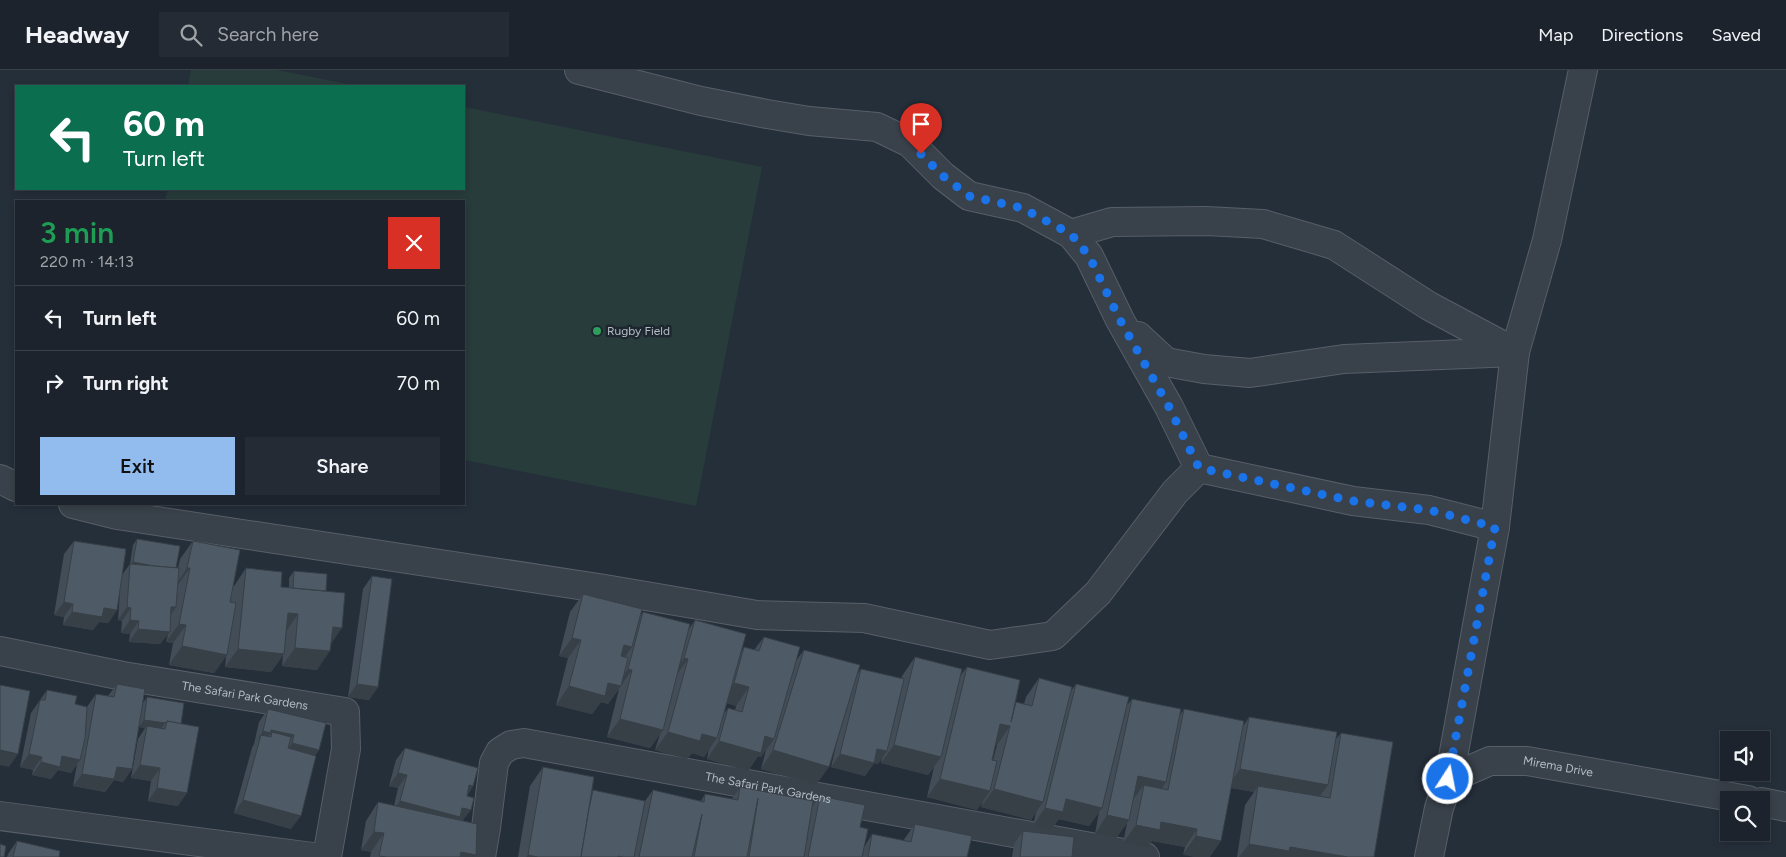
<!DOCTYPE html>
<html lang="en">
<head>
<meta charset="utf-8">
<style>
	:root { --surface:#1c232c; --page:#252b34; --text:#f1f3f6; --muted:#a0a4a9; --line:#3a4048; --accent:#91bced }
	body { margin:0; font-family:Figtree,sans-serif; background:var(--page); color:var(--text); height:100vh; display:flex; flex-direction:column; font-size:19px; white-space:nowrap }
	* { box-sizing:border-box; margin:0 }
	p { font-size:16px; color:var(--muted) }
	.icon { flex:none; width:28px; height:28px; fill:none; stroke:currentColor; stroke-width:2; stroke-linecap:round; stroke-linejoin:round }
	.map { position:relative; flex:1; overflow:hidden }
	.panel { position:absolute; left:15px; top:130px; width:450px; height:305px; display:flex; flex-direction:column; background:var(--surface); border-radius:0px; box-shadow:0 2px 8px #0003,0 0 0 1px var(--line) }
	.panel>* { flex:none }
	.guide { position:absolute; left:15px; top:15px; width:450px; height:105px; border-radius:0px; box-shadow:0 2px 8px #0003,0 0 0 1px var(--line); background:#0b6e4f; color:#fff; overflow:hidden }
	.fabs { position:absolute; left:1720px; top:661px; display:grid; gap:10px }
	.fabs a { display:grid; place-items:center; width:50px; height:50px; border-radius:0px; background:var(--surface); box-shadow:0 2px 8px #0003,0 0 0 1px var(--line); font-size:25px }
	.pin { position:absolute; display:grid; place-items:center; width:42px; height:42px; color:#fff; margin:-51px -21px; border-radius:50% 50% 50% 0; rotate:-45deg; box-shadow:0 0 5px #0007 }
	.pin .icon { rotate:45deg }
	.me { position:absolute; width:55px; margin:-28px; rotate:11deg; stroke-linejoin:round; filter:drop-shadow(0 0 4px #0008) }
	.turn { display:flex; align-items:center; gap:18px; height:105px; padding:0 25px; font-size:22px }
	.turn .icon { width:65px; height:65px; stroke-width:2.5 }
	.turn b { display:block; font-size:35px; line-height:42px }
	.round { display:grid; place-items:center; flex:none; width:52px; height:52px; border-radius:0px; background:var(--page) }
	.head { display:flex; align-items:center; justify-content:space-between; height:85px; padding:0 25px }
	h1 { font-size:30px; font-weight:600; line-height:38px; color:#1e9e55 }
	.action { display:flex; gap:10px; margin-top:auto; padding:10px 25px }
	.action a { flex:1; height:58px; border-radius:0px; background:var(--accent); color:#111; font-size:20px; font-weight:600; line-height:58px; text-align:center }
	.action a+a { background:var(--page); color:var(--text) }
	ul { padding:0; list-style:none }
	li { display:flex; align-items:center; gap:15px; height:65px; padding:0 25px; border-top:1px solid var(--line) }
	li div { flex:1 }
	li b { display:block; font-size:19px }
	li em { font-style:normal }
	header { display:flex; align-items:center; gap:30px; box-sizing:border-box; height:70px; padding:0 25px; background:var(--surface); border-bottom:1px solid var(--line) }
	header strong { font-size:24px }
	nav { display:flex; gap:28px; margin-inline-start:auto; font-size:18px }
	.search { width:350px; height:45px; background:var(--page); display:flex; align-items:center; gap:12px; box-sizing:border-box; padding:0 18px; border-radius:0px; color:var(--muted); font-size:19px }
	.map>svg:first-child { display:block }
</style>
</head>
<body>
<header>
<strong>Headway</strong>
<div class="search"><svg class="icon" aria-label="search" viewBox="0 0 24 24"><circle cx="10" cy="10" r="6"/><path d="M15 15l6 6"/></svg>Search here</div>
<nav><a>Map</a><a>Directions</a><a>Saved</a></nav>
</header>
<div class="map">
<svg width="1786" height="787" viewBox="0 0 1786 787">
	<rect width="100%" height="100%" fill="#252f3a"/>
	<g fill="#283c3c">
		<polygon points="191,0 277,0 358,16 188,16"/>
		<polygon points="464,37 762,97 696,436 464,390 464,131 165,131 168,119 464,119"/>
	</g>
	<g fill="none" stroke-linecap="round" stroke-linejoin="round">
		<g stroke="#575f68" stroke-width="30">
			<g id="minor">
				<polyline points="579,0 701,31 767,44 809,51 877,57 910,73 943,106 969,126 1023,138 1071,164 1089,186 1120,250 1169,337 1199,398 1353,431 1429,440 1495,457"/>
				<polyline points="1071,164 1112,152 1206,151 1263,154 1334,175 1429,236 1515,282"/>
				<polyline points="1138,266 1166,292 1204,299 1250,303 1344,289 1515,282"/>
				<polyline points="0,409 16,417"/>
				<polyline points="73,434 117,445 605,519 757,545 864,548 990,575 1053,566 1098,523 1175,422 1199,398"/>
				<path id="s1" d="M0,581L123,606L345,642L346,679L327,787"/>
				<polyline points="1449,709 1495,457 1515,282 1547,170 1583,0"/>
				<polyline points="1761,732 1786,737"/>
				<polyline points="0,746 313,787"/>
				<path id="s2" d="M481,787L486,758L494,693L500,682L511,675L524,673L1145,787"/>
				<path id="s3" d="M1429,787L1439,738L1449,709L1490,691H1527L1748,730"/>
			</g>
		</g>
		<use href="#minor" stroke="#39414a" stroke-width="28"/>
	</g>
	<g fill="#434d57" fill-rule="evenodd">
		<polygon points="137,469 176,498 178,498 180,489 193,471 234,516 246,498 281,517 289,517 289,508 294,501 326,521 331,574 317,600 282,596 283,585 271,602 225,597 226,586 214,603 169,595 173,573 166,572 168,564 160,574 129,572 130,564 121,563 122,551 118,550 120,522 117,540 108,553 99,552 93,560 63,555 64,547 54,545 64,484 74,471 122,505 130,494 133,475"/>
		<polygon points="372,506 378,617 369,630 348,627 363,519"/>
		<path d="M583,524L640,546L643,542L689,559L695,550L741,582L744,577L754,580L764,567L795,592L804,580L858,603L861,599L901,609L902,606L915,587L960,606L967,597L1015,633L1024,634L1026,627L1039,608L1071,621L1076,614L1128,634L1132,629L1180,645L1184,639L1244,655L1249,647L1336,669L1341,663L1374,787H1237L1245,735L1254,722L1231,718L1183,785L1185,777L1152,771L1147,778L1123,773L1127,753L1116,768L1095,764L1099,742L1089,756L1059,749L1050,760L1033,756L1036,742L1031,750L981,737L983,731L977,740L927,727L934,697L928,705L881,693L882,688L878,694L874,693L865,706L831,697L838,667L816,715L761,699L766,680L761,687L758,686L748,701L707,689L709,679L704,687L692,683L687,689L655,680L660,664L650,678L607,667L619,619L608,634L601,632L592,644L556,635L568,588L559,586L570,542ZM727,633L736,636L735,640L728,638L723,645ZM995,674L997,675L993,690H992Z"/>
		<polygon points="117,614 143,633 147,627 181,654 178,736 148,731 151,711 131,708 138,669 145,658 139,657 132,699 123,712 114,710 105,722 73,716 77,694 71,703 58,700 51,709 32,705 33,700 20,697 31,643 47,620 75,634 87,637 96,624 108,626"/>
		<polygon points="268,639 319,680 315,685 291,759 234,743 252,678 254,674 259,652"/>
		<polygon points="405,678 473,716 467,726 463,751 476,785 475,787 370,787 371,782 361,780 366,751 378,732 394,736 398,718 389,716 396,690"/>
		<polygon points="543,697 591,722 593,720 645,731 653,720 701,731 705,724 732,729 740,717 812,737 820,726 860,757 865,776 872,764 903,771 915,754 967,787 518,787 530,716"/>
		<polygon points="1023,761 1072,787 1012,787 1014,774"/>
		<polygon points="17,771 59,787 7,787 8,784"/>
	</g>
	<g fill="#373f47">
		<polygon points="133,492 175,500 170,506 129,499"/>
		<polygon points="187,498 190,498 177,516 175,516"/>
		<polygon points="64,532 73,534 64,547 54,545"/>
		<polygon points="127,537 131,538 122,551 118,550"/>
		<polygon points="171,537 176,537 167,550"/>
		<polygon points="104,538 117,540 108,553 99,552 93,560 63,555 72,542"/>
		<polygon points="288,543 298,544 285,563"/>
		<polygon points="130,550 139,551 130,564 121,563"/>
		<polygon points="179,554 186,555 173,573 166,572"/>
		<polygon points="333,557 342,558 329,577"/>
		<polygon points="138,559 170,562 160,574 129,572"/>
		<polygon points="572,568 581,570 568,588 559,586"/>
		<polygon points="624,575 632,577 619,595"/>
		<polygon points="182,576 227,585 214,603 169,595"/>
		<polygon points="295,578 330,581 317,600 282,596"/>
		<polygon points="238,579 284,584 271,602 225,597"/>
		<polygon points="684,588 688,589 675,607 672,606"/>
		<polygon points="628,599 632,600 608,634 601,632 592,644 556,635 569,616 608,613 617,615"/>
		<polygon points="734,613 749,617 736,636 721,632"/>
		<polygon points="357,614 378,617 369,630 348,627"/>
		<polygon points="620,649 663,660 650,678 607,667"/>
		<polygon points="144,650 165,653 160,660 147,656 145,658 139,657"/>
		<polygon points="1000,654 1010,656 997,675 988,672"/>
		<polygon points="271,660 294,665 284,678 271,667 272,662 264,673 261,665 254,674 263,661"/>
		<polygon points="668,662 702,664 717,668 704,687 692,683 687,689 655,680"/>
		<polygon points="765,666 774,669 761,687 758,686 748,701 707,689 719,671"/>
		<polygon points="292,673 319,680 310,693 283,686"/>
		<polygon points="894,675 941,687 928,705 881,693"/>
		<polygon points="877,679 887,681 878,694 874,693 865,706 831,697 840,684"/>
		<polygon points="0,680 18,684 9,697 0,695"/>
		<polygon points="773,680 829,697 816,715 761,699"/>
		<polygon points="29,684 42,687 33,700 20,697"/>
		<polygon points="62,686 80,690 71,703 58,700 51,709 32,705 41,692"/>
		<polygon points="140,695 160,698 151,711 131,708"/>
		<polygon points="117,697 132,699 123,712 114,710 105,722 73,716 82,704"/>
		<polygon points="1240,699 1328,715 1315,733 1258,716 1254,722 1227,717"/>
		<polygon points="398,703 407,705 398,718 389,716"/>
		<polygon points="1138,706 1166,712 1153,731 1144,715 1135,727 1125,724"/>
		<polygon points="940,709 990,721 977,740 927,727"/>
		<polygon points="469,715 473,716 464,729"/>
		<polygon points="157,718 187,723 178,736 148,731"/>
		<polygon points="994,719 1043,732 1031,750 981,737"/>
		<polygon points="1066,729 1102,738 1089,756 1059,749 1050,760 1033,756 1045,738"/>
		<polygon points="243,730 301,746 291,759 234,743"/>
		<polygon points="400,731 462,738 471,740 461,753 391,743"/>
		<polygon points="1107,745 1129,750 1116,768 1095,764"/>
		<polygon points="1161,752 1197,759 1185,777 1152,771 1147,778 1123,773 1136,755"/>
		<polygon points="374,762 384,763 371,782 361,780"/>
		<polygon points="1196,766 1221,771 1210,787 1194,787 1183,785"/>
		<polygon points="1249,774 1290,777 1348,787 1239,787"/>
		<polygon points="461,782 476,785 475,787 457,787"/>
		<polygon points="528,785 538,787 526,787"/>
	</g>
	<g fill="#4e5a65" stroke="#373f47">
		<polygon points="137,469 180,476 176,498 154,496 133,492"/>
		<polygon points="74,471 126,479 117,540 104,538 102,547 72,542 73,534 64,532"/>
		<polygon points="193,471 240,480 230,532 236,533 227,585 182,576 186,555 179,554 190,498 187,498"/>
		<polygon points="130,494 179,498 176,537 171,537 170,562 138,559 139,551 130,550 131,538 127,537"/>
		<polygon points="246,498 282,502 281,517 345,523 342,558 333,557 330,581 295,578 298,544 288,543 284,584 238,579"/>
		<polygon points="294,501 327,504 326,521 293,518"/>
		<polygon points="372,506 392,509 378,617 357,614"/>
		<polygon points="583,524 642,539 632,577 624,575 621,586 628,588 621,616 608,613 605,626 569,616 581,570 572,568"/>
		<polygon points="643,542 690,554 663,660 620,649 632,600 628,599"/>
		<polygon points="695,550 746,564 717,668 702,664 700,671 668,662 688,589 684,588"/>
		<polygon points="764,567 800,577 774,669 765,666 761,683 719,671 728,638 742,642 749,617 734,613 744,577 759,581"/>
		<polygon points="804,580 860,595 829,697 773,680"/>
		<polygon points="915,587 962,599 941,687 894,675"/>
		<polygon points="967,597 1020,610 1011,652 1016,632 1032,636 1039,608 1072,617 1043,732 994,719 1010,656 1000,654 992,690 997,691 990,721 940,709"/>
		<polygon points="861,599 904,609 887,681 877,679 874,693 840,684"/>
		<polygon points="117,614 145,619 132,699 117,697 114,709 82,704 96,624 114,627"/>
		<polygon points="1076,614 1129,627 1102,738 1066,729 1063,742 1045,738"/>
		<polygon points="0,615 30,621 18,684 0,680"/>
		<polygon points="47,620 77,626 75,634 87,637 85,668 80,690 62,686 60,697 41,692 42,687 29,684 40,630 45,630"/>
		<polygon points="147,627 184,633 181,654 167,651 165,653 144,650"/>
		<polygon points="1132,629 1181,639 1166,712 1138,706 1129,750 1107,745"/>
		<polygon points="268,639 326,653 319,680 292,673 294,665 271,660 270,663 263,661"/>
		<polygon points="1184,639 1244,651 1221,771 1196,766 1197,759 1161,752 1160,760 1136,755 1144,715 1168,720"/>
		<polygon points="1249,647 1337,662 1328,715 1240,699"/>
		<polygon points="167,651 199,657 187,723 157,718 160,698 140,695 147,656 165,659"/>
		<polygon points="272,662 291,667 288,678 316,686 301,746 243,730 261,665 271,667"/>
		<polygon points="1341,663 1393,672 1374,787 1348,787 1290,777 1289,781 1249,774 1258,716 1330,728"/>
		<polygon points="405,678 478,698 473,716 469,715 467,726 474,728 471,740 462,738 460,747 400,731 407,705 398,703"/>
		<polygon points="543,697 594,707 581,787 538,787 528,785"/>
		<polygon points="740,717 813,731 804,787 749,787 758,728 747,787 694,787 702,744 692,787 639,787 653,720 704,732 705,724 738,730"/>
		<polygon points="593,720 645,731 634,787 623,787 618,786 618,787 581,787 589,739"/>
		<polygon points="820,726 865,735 860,757 868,759 862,787 808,787"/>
		<polygon points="378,732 477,754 476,785 461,782 460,787 387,787 379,786 384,763 374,762"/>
		<polygon points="915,754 972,766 967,787 868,787 872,764 911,772"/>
		<polygon points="1023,761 1074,767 1072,787 1020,787"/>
		<polygon points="17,771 60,781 59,787 13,787"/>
		<polygon points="0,774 6,776 4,787 0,787"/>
	</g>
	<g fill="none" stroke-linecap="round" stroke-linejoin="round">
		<polyline stroke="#1a73e8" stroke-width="9" stroke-dasharray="0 16.2" points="921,84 943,106 969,126 1022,138 1071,164 1089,186 1120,250 1169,337 1199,398 1353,431 1429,440 1495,457 1448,709"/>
	</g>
	<circle fill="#2e9e5b" stroke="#1e262f" stroke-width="2" cx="597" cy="261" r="5"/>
	<g text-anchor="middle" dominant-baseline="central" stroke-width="5" stroke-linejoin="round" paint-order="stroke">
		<g font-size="12" fill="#b4bcc6" stroke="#1e262f" text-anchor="start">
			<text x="607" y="261">Rugby Field</text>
		</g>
		<g font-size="12" fill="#b4bcc6" stroke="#1e262f">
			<text stroke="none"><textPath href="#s1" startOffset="249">The Safari Park Gardens</textPath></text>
			<text stroke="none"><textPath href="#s3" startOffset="194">Mirema Drive</textPath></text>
			<text stroke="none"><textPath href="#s2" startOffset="382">The Safari Park Gardens</textPath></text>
		</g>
	</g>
</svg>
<div class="fabs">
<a><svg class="icon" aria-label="sound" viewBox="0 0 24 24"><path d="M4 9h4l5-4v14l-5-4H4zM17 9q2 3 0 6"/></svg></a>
<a><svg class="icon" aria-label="search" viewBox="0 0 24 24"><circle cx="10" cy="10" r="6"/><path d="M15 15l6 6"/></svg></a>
</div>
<div class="pin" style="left:921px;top:84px;background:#d93025"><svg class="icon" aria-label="arrive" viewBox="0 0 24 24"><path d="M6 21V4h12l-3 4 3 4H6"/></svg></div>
<svg class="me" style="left:1448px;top:709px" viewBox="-20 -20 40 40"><circle r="17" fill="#1a73e8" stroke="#fff" stroke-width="3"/><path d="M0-11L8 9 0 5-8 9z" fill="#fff"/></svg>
<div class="guide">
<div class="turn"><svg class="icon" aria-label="left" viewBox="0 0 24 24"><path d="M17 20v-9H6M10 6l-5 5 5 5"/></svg><div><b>60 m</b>Turn left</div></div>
</div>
<section class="panel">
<div class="head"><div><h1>3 min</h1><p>220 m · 14:13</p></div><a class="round" style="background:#d93025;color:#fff"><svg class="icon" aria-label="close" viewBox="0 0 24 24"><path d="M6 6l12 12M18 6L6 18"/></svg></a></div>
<ul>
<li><svg class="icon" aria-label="left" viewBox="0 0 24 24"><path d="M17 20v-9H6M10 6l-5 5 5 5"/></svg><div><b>Turn left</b></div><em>60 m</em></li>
<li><svg class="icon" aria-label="right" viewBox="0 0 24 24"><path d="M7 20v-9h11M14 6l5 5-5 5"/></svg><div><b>Turn right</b></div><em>70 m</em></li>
</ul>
<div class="action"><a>Exit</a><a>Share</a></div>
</section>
</div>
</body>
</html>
